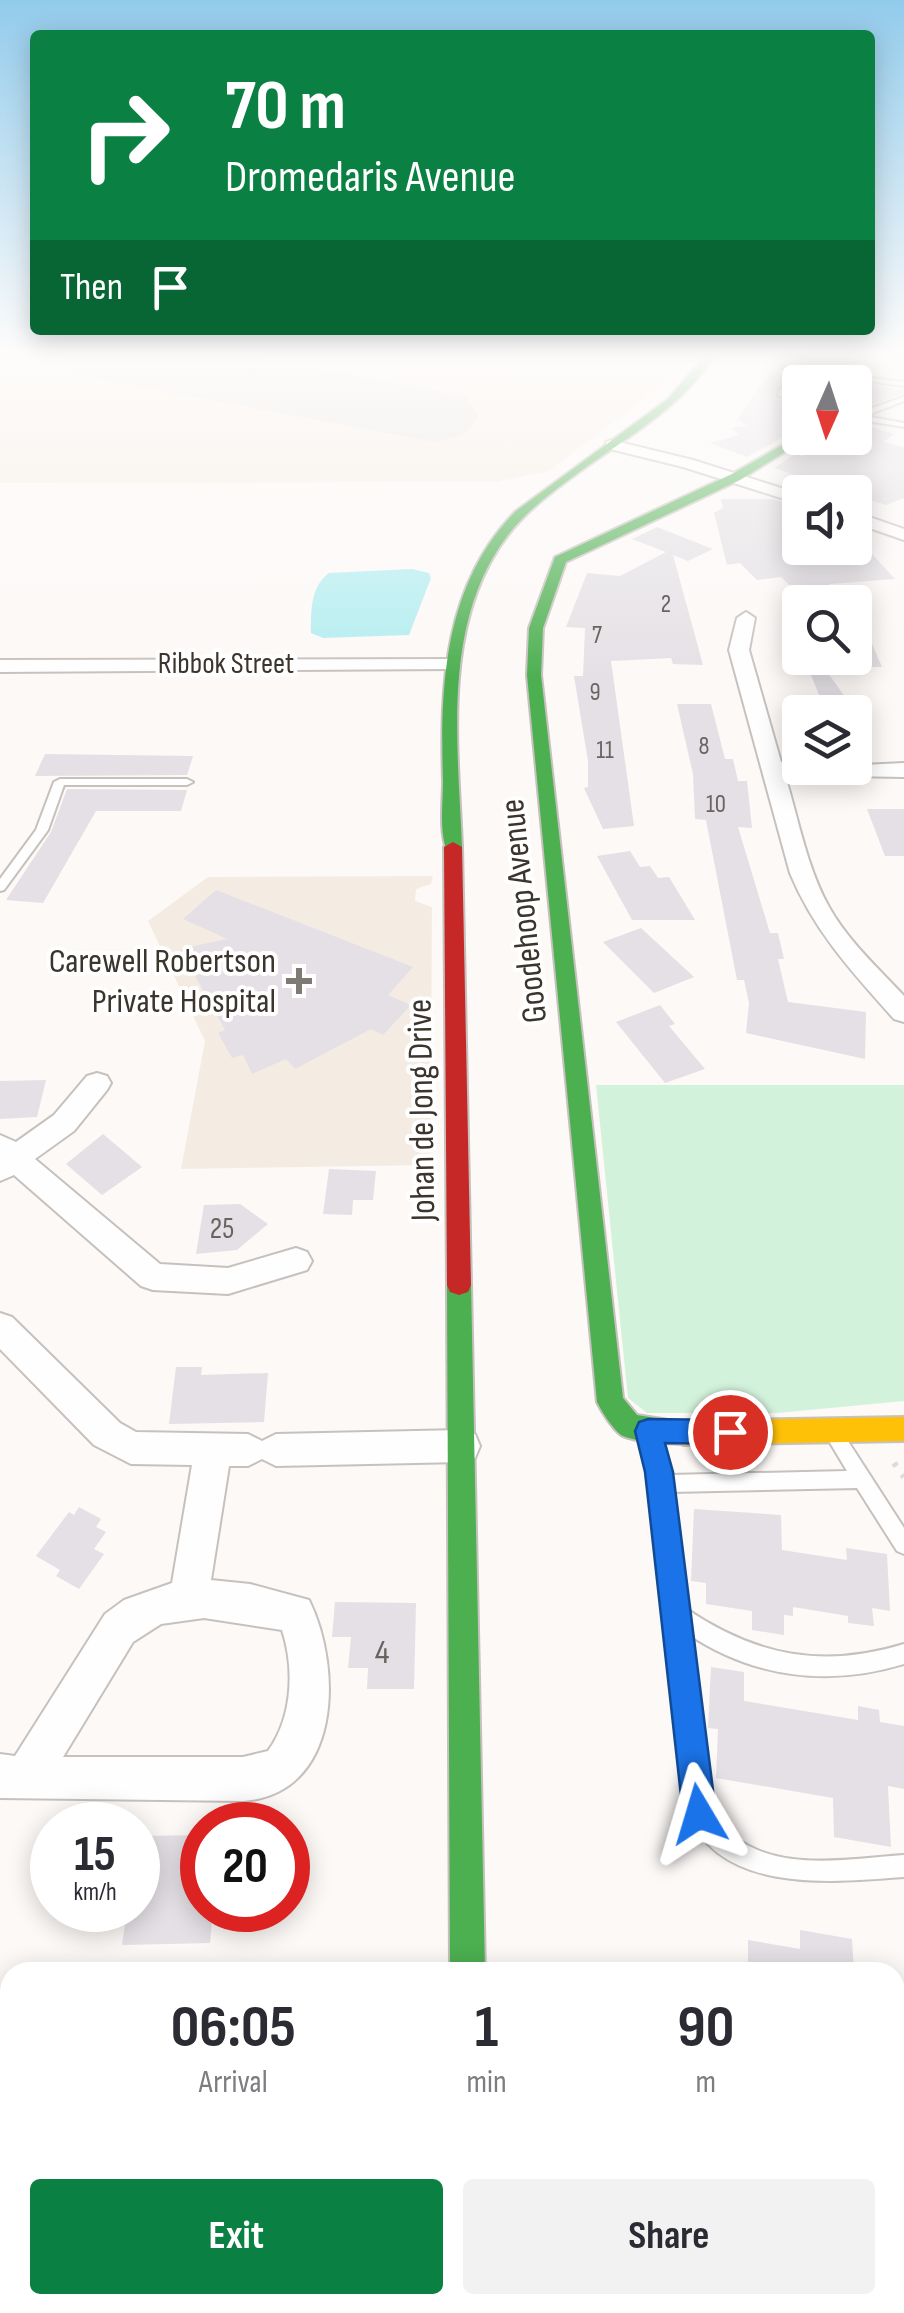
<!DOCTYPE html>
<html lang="en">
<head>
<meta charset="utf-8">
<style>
	:root { --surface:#fff; --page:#f2f2f3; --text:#2b2b33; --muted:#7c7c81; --accent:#0b8043 }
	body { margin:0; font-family:"Sofia Sans Condensed",sans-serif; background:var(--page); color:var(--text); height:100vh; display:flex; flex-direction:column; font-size:38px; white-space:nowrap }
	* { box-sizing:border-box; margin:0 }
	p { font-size:32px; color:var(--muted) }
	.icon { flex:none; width:55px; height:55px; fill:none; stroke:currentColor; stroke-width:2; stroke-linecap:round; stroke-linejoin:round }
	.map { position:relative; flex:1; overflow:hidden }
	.panel { position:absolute; left:0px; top:1962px; width:905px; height:352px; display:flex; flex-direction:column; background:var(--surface); border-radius:30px 30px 0 0; box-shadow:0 5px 25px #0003 }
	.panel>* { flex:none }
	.top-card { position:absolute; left:30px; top:30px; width:845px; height:305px; border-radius:10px; box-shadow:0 5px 25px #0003; background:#0b8043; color:#fff; overflow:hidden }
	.needle { width:65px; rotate:183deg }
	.tools { position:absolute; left:782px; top:365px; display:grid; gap:20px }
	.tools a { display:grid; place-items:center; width:90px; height:90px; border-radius:10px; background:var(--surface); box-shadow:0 5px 25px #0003; font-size:50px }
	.speed { position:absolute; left:30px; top:1802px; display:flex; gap:20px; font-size:50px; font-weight:700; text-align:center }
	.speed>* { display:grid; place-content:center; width:130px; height:130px; border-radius:50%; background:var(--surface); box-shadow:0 5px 25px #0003; line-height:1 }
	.speed small { font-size:25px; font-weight:400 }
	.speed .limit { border:15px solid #d22; background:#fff; color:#111 }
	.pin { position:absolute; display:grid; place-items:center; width:85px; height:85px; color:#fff; margin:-42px; border:5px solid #fff; border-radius:50%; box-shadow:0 2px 10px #0007 }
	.me { position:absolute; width:110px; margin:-55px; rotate:353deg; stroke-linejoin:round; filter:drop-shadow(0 0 8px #0008) }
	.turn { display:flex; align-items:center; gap:35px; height:210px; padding:0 30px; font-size:45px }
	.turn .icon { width:130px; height:130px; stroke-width:2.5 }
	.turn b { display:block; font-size:70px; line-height:85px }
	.then { display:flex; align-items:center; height:95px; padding:0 30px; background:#0003; gap:20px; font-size:38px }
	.eta { display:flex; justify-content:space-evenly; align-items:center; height:170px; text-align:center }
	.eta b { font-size:60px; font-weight:700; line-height:70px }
	.cta { display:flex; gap:20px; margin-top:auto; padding:20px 30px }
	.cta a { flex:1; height:115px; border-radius:10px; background:var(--accent); color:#fff; font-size:40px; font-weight:700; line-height:115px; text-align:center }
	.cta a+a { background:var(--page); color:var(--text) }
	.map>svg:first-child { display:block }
</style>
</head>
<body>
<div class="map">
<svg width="904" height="2313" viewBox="0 0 904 2313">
	<rect width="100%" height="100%" fill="#fcf9f7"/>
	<g fill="#f4ece3">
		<polygon points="0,356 700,356 549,471 496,482 0,483"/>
		<polygon points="433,876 431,884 416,889 415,901 432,907 431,1068 412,1078 411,1085 411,1092 430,1099 431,1165 181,1169 205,1041 148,921 208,877"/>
	</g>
	<polygon fill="#d3f2dc" points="596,1085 904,1085 904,1401 777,1413 647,1413 628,1398"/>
	<path fill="#b2edf0" d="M412,569L429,573L431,578L409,635L323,638L311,633C311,612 310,587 329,573Z"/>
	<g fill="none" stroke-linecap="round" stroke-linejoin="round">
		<polygon fill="#e5e3e2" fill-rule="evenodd" points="63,356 247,356 465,396 479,415 465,434 434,442 104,380 75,373"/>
	</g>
	<g fill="#e4e0e5">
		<polygon points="783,374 822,379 799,379 775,389 775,398 783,401 800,391 800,428 747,457 710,443 739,435 731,428 747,426 738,419 757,389 770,375"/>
		<polygon points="865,385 904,390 904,394 855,410"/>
		<polygon points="855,423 895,434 883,442 904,447 904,498 886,505 774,468 800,451 800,457 830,445 855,452"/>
		<polygon points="721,499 773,499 800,507 800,559 872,554 895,579 829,584 845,602 807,602 781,577 757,580 740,563 727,565 714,513 723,508"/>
		<polygon points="657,527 713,549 688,561 673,555 703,665 673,664 671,658 611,661 634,826 603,829 584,788 588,787 588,761 574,676 583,676 585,628 566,627 587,573 620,576 666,552 632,539"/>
		<polygon points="855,605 882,667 855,667"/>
		<polygon points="804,658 817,658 856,712 826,712"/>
		<polygon points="677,704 711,704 725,759 733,759 738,781 747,781 752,828 738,827 770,933 778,933 784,959 778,959 788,1002 866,1012 865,1059 746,1033 749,1003 744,980 737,980 706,820 695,819 693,774"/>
		<polygon points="45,754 193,756 187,775 35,776"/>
		<polygon points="67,789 187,790 181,811 96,811 43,903 6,900 51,832"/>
		<polygon points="867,809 904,809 904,856 885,856"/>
		<polygon points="630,851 640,867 650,866 658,878 669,877 695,920 632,920 597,856"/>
		<polygon points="216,890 413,967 388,995 411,1005 383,1035 371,1029 295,1069 286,1059 252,1074 243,1055 232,1058 218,1033 225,1030 180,949 227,939 183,919"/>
		<polygon points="641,928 694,977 654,993 603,942"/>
		<polygon points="660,1005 675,1024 669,1026 705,1069 665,1083 616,1022"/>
		<polygon points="46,1080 37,1117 0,1119 0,1081"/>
		<polygon points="103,1134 142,1167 102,1195 66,1164"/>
		<polygon points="329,1169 376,1171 373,1200 353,1200 352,1215 323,1214"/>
		<polygon points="240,1204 268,1224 237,1250 196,1254 204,1205"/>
		<polygon points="176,1367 202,1367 201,1375 268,1373 264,1422 169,1424"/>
		<polygon points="79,1507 101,1519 96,1527 106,1532 94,1549 104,1554 79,1589 56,1576 60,1570 36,1556 69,1512 74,1515"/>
		<polygon points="694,1509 781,1515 782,1550 847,1560 846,1548 887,1554 890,1611 872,1608 874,1626 848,1623 848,1616 793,1607 793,1616 784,1615 784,1635 752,1630 752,1611 706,1604 706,1583 691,1581"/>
		<polygon points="335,1602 416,1603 414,1689 367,1689 368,1668 348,1668 351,1637 332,1637"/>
		<polygon points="711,1667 744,1672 744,1701 858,1720 858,1706 879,1710 880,1722 904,1726 904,1789 888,1786 891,1847 834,1837 833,1798 716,1778 718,1729 708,1728"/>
		<polygon points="202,1835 202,1910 213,1910 210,1943 122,1945 127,1910 138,1910 144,1836"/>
		<polygon points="800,1930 852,1939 854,1972 748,1972 748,1940 800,1949"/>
	</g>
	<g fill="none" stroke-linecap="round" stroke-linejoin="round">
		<g stroke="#c6c1bd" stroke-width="4">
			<g id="lane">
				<polygon points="782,367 904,382 904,386 784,370"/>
				<polygon points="800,383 800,387 785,392 784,397 778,396 779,390"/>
				<polygon points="904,397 904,401 865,416 904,423 904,427 855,419 855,414"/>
				<polygon points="60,779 187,779 193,782 187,785 64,785 48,830 4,890 0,891 0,879 36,830 54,782"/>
				<path d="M650,1429L656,1431L659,1437L669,1475L847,1471L829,1441L832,1435L838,1433L844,1435L904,1528V1554L897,1551L857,1488L671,1492L685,1608C755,1656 823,1669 904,1644V1664C829,1687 754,1678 688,1634L709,1810C721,1824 733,1838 749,1846C794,1870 856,1858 904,1855V1877C834,1882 722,1895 688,1814L650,1472L641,1437L644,1431Z"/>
			</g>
		</g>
		<g stroke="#c6c1bd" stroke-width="4">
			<g id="street">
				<polygon points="611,440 693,460 800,494 800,504 683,467 606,448 606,442"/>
				<polygon points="855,512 904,529 904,540 855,523"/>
				<path d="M746,612L755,618L749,650L781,762H800V768L904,763V777L785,775C798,818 807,868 829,907C848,941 878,968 904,996V1022L894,1019C853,973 814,931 790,873L729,650L737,618Z"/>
				<polygon points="460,659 460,667 453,669 0,672 0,660"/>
				<polygon points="97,1073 107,1076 111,1083 107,1090 74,1131 35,1159 160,1264 228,1268 296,1248 307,1252 312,1261 307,1270 228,1294 153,1290 141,1286 14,1175 0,1181 0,1135 16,1142 54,1115 87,1076"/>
				<path d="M0,1313L12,1317L120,1423L136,1432L248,1434L262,1441L276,1434L462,1430L475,1434L480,1446L475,1458L462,1462L276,1466L262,1459L248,1466H229L211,1580L250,1584L309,1600C343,1669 341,1794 243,1801L0,1798V1754L15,1756L105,1614L124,1600L172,1583L192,1465L131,1464L94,1445L0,1349ZM204,1618L282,1630C295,1670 292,1718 268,1751L243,1757H63L133,1642L161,1624Z"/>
				<rect x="0" y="2185" width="10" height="52"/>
			</g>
		</g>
		<g stroke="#c6c1bd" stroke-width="4">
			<g id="fast">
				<path d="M705,356H715C681,407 631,435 582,470C556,489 528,509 508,535C441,622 458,745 462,847L459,851H447C439,831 443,803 443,781C440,685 444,584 516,511L668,399Z"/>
				<path d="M800,435L804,440L740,480L566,562L543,628L541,675L623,1398L637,1415L693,1424L697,1433L693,1442C681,1446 633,1442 621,1435C612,1428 602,1412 597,1402L527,675L529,628L555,557L732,474Z"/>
				<polygon points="459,1275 468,1278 471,1285 485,1972 450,1972 447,1285 450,1278"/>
				<rect x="453" y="2305" width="40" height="8"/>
			</g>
		</g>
		<g stroke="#c6c1bd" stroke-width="4">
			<polygon id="slow" points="904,1417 904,1441 684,1445 675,1442 671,1433 675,1424 684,1421"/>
		</g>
		<g stroke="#c6c1bd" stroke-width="4">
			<polygon id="jam" points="453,842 462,847 471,1285 468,1292 459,1295 450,1292 447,1285 444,847"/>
		</g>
		<polyline stroke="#dddcdb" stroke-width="6" stroke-dasharray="4 10" stroke-linecap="butt" points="894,1463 904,1477"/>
		<use href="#lane" fill="#fffefe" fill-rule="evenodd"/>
		<use href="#street" fill="#fffefe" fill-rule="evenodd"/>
		<use href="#fast" fill="#4caf50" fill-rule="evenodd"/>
		<use href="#slow" fill="#ffc107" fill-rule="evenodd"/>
		<use href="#jam" fill="#c62828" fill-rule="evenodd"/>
	</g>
	<linearGradient id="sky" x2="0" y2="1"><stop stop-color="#92cbeb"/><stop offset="0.52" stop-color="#fefcfb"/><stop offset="1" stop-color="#fefcfb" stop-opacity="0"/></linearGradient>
	<rect width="904" height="680" fill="url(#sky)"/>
	<polygon fill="#1a73e8" stroke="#114b97" stroke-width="2.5" points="648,1419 730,1420 740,1423 744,1432 740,1441 730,1444 665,1443 673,1472 716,1814 711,1825 699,1830 688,1825 683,1814 645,1472 635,1431 639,1422"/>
	<path fill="#7f7a74" stroke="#fff" stroke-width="4" d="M294 966h10v10h10v10h-10v10h-10v-10h-10v-10h10z"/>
	<g text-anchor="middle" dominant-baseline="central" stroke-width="8" stroke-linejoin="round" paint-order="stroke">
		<g font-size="25" fill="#696460">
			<text x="666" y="604">2</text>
			<text x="597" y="635">7</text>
			<text x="595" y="692">9</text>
			<text x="704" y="746">8</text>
			<text x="605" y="750">11</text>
			<text x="716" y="804">10</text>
		</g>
		<g font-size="30" fill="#3b352e" stroke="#fff">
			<text x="226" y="664">Ribbok Street</text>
		</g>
		<g font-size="30" fill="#696460">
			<text x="222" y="1229">25</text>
		</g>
		<g font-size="35" fill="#3b352e" stroke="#fff">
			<text transform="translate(524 911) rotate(-96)">Goodehoop Avenue</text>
			<text transform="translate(422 1110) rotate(-91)">Johan de Jong Drive</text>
		</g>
		<g font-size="35" fill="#3b352e" stroke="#fff" text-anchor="end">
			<text x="276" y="961">Carewell Robertson<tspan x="276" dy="40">Private Hospital</tspan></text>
		</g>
		<g font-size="35" fill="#696460">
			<text x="382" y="1652">4</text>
		</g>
	</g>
</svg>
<div class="tools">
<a><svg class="needle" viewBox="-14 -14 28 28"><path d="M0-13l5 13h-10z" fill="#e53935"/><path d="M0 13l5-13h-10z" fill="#7c7c81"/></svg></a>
<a><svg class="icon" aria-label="sound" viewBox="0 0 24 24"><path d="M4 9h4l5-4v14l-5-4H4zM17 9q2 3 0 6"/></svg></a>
<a><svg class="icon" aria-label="search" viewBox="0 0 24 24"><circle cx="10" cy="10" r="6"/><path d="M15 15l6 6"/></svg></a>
<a><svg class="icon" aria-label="layers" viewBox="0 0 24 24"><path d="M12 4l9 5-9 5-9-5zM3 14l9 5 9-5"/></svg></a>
</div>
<div class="speed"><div>15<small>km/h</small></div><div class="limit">20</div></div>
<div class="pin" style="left:730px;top:1432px;background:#d93025"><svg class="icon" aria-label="arrive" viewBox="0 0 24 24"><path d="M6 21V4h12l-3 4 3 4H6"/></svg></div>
<svg class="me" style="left:699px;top:1814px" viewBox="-20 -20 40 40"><path d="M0-17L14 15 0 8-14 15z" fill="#1a73e8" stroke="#fff" stroke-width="4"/></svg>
<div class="top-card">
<div class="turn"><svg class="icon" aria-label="right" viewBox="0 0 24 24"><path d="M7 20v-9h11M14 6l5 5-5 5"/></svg><div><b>70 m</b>Dromedaris Avenue</div></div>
<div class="then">Then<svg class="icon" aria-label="arrive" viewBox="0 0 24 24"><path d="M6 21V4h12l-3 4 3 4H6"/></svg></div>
</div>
<section class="panel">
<div class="eta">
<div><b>06:05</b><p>Arrival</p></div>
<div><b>1</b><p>min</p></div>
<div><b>90</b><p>m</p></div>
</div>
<div class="cta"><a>Exit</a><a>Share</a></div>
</section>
</div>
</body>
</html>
